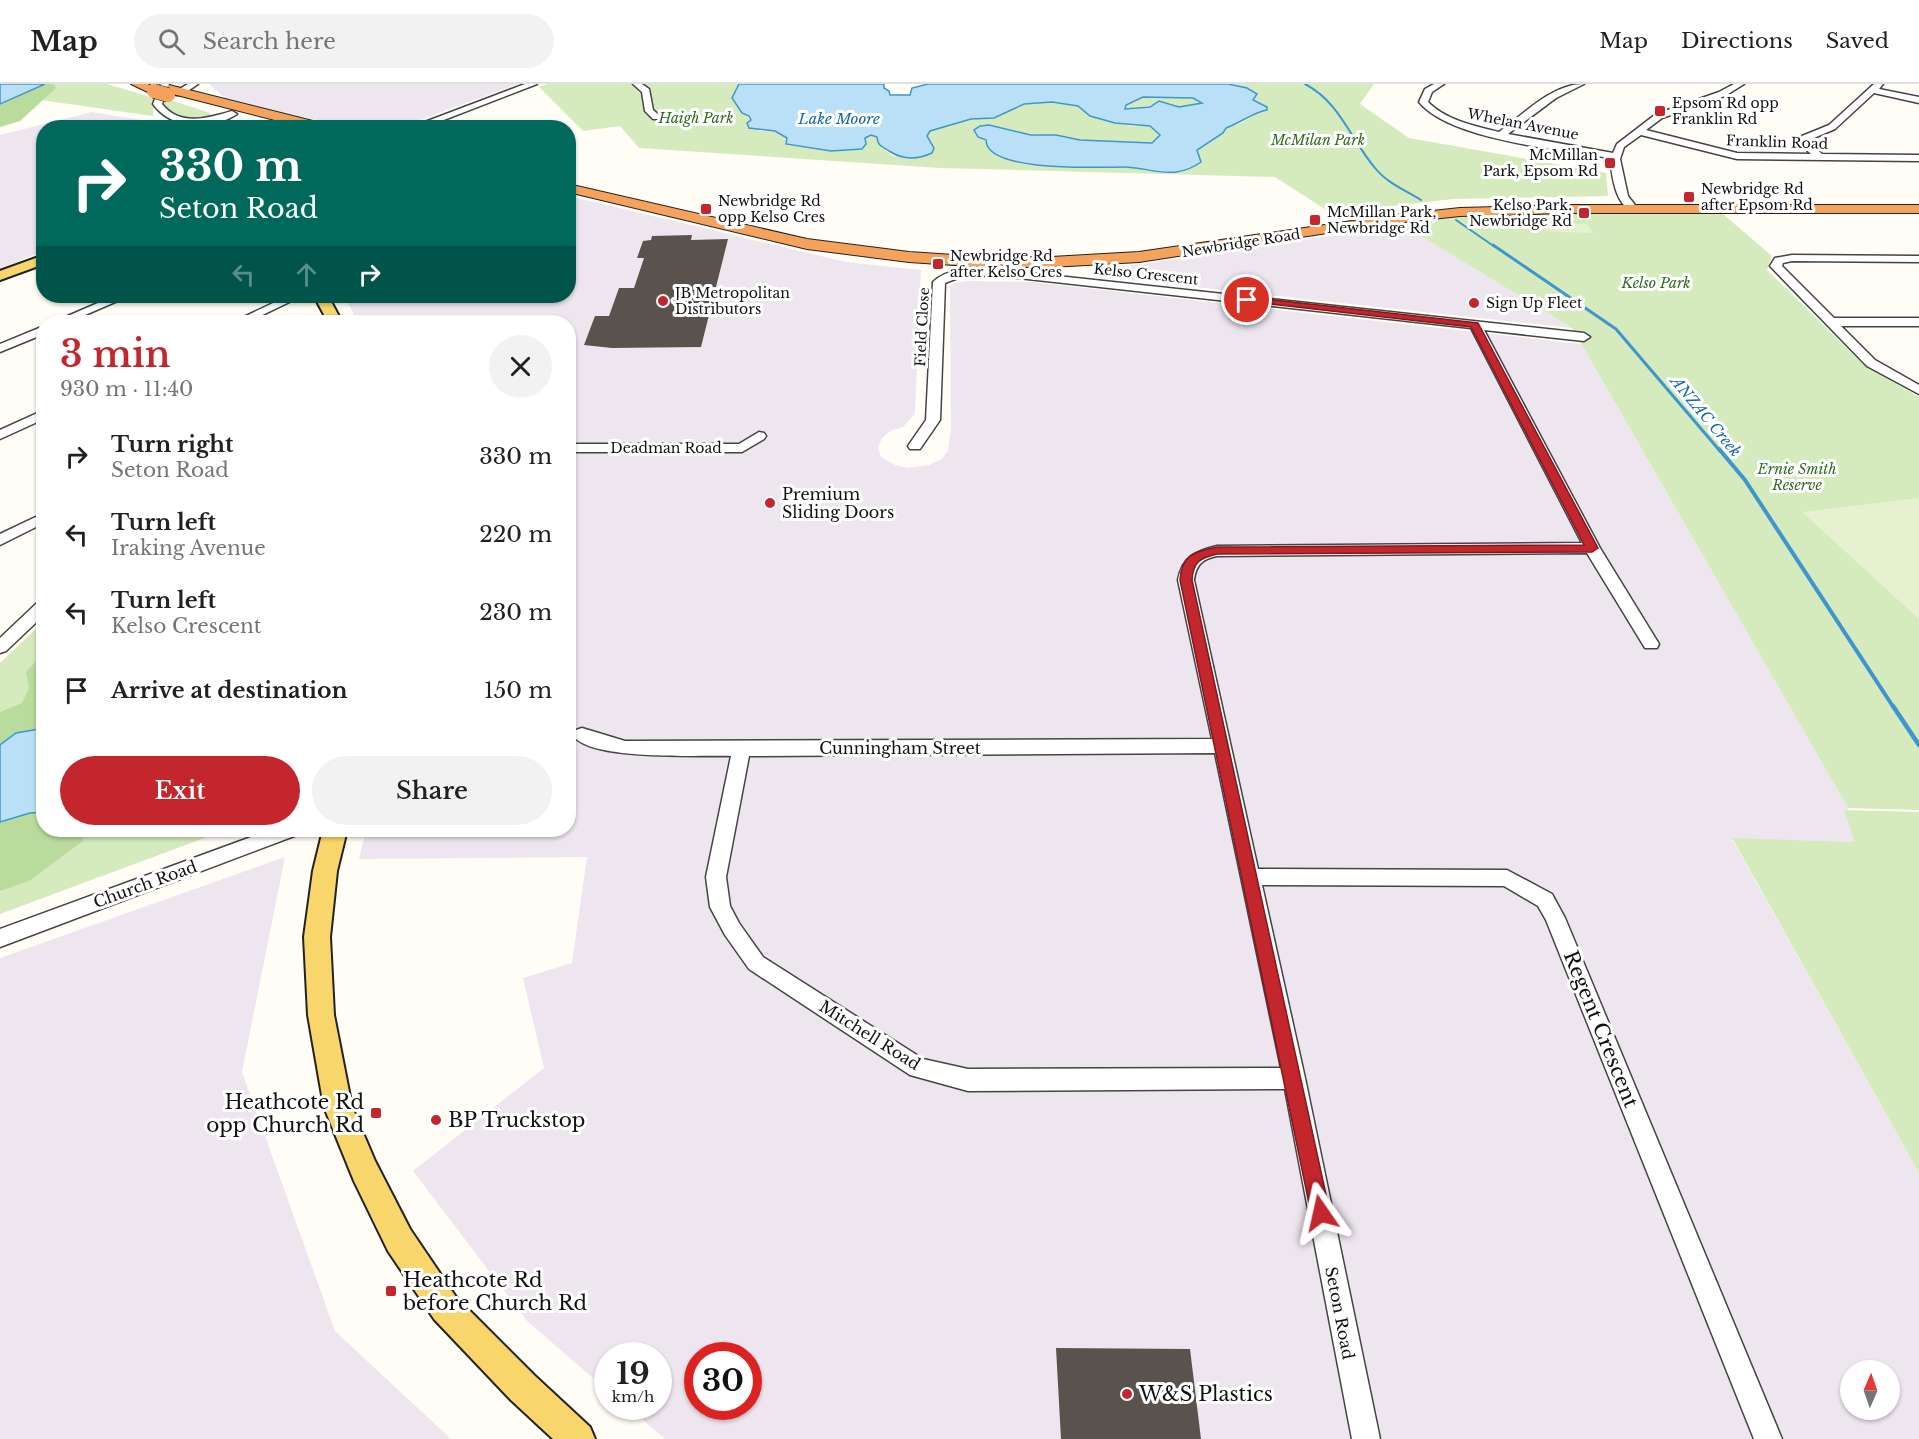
<!DOCTYPE html>
<html lang="en">
<head>
<meta charset="utf-8">
<style>
	:root { --surface:#fff; --page:#f2f2f2; --text:#202124; --muted:#757577; --line:#e0e0e0; --accent:#c4262e }
	body { margin:0; font-family:"Libre Baskerville",serif; background:var(--page); color:var(--text); height:100vh; display:flex; flex-direction:column; font-size:22px; white-space:nowrap }
	* { box-sizing:border-box; margin:0 }
	p { font-size:20px; color:var(--muted) }
	.icon { flex:none; width:33px; height:33px; fill:none; stroke:currentColor; stroke-width:2; stroke-linecap:round; stroke-linejoin:round }
	.map { position:relative; flex:1; overflow:hidden }
	.drawer { position:absolute; left:36px; top:231px; width:540px; height:522px; display:flex; flex-direction:column; background:var(--surface); border-radius:24px; box-shadow:0 2px 4px #0004 }
	.drawer>* { flex:none }
	.banner { position:absolute; left:36px; top:36px; width:540px; height:183px; border-radius:24px; box-shadow:0 2px 4px #0004; background:#00695c; color:#fff; overflow:hidden }
	.needle { width:39px; rotate:2deg }
	.buttons { position:absolute; left:1840px; top:1276px; display:grid; gap:12px }
	.buttons a { display:grid; place-items:center; width:60px; height:60px; border-radius:50%; background:var(--surface); box-shadow:0 2px 4px #0004; font-size:30px }
	.speed { position:absolute; left:594px; top:1258px; display:flex; gap:12px; font-size:30px; font-weight:700; text-align:center }
	.speed>* { display:grid; place-content:center; width:78px; height:78px; border-radius:50%; background:var(--surface); box-shadow:0 2px 4px #0004; line-height:1 }
	.speed small { font-size:15px; font-weight:400 }
	.speed .limit { border:9px solid #d22; background:#fff; color:#111 }
	.pin { position:absolute; display:grid; place-items:center; width:51px; height:51px; color:#fff; margin:-26px; border:3px solid #fff; border-radius:50%; box-shadow:0 2px 6px #0007 }
	.me { position:absolute; width:66px; margin:-33px; rotate:349deg; stroke-linejoin:round; filter:drop-shadow(0 0 4px #0008) }
	.turn { display:flex; align-items:center; gap:21px; height:126px; padding:0 24px; font-size:27px }
	.turn .icon { width:78px; height:78px; stroke-width:2.5 }
	.turn b { display:block; font-size:42px; line-height:51px }
	.lanes { display:flex; align-items:center; height:57px; padding:0 24px; background:#0003; justify-content:center; gap:30px; direction:ltr }
	.lanes .off { opacity:.35 }
	.round { display:grid; place-items:center; flex:none; width:63px; height:63px; border-radius:32px; background:var(--page) }
	.headline { display:flex; align-items:center; justify-content:space-between; height:102px; padding:0 24px }
	h1 { font-size:36px; font-weight:600; line-height:45px; color:var(--accent) }
	.action { display:flex; gap:12px; margin-top:auto; padding:12px 24px }
	.action a { flex:1; height:69px; border-radius:36px; background:var(--accent); color:#fff; font-size:24px; font-weight:600; line-height:69px; text-align:center }
	.action a+a { background:var(--page); color:var(--text) }
	ul { padding:0; list-style:none }
	li { display:flex; align-items:center; gap:18px; height:78px; padding:0 24px }
	li div { flex:1 }
	li b { display:block; font-size:22px }
	li em { font-style:normal }
	header { display:flex; align-items:center; gap:36px; box-sizing:border-box; height:84px; padding:0 30px; background:var(--surface); border-bottom:2px solid var(--line) }
	header strong { font-size:28px }
	nav { display:flex; gap:33px; margin-inline-start:auto; font-size:21px }
	.search { width:420px; height:54px; background:var(--page); display:flex; align-items:center; gap:15px; box-sizing:border-box; padding:0 21px; border-radius:33px; color:var(--muted); font-size:22px }
	.map>svg:first-child { display:block }
</style>
</head>
<body>
<header>
<strong>Map</strong>
<div class="search"><svg class="icon" aria-label="search" viewBox="0 0 24 24"><circle cx="10" cy="10" r="6"/><path d="M15 15l6 6"/></svg>Search here</div>
<nav><a>Map</a><a>Directions</a><a>Saved</a></nav>
</header>
<div class="map">
<svg width="1919" height="1355" viewBox="0 0 1919 1355">
	<rect width="100%" height="100%" fill="#fffdf5"/>
	<g fill="#eee6ef" fill-rule="evenodd">
		<polygon points="209,0 518,0 397,44 350,43 262,24 225,14"/>
		<polygon points="92,28 184,43 44,44 43,167 0,185 0,51"/>
		<path d="M569,112L846,178L921,186L915,330L903,343L890,347L882,354L878,364L881,373L895,381L908,384L929,381L942,375L948,367L951,345L950,203L954,199L966,197L1032,198L1581,260L1848,724L1856,758L1732,755L1919,1089V1355H665L628,1323H658V1272H608L607,1306L527,1237L413,1087L544,984L523,894L572,879L587,773L359,775L366,746H568V238H358L344,212H568ZM698,1272H748V1323H698ZM1851,1287H1890V1326H1851Z"/>
		<polygon points="1403,141 1572,244 1131,196 1125,193 1121,183"/>
		<polygon points="285,773 242,988 335,1247 451,1355 0,1355 0,874"/>
	</g>
	<g fill="#d5ebbd">
		<polygon points="51,0 107,0 154,14 153,32 27,14"/>
		<path d="M548,0H739L732,14C740,27 750,34 760,47H775L787,54V60L831,67L871,51L877,53L880,63L894,72L934,63L927,51L930,47L971,35L994,34L1024,20L1052,18L1078,22L1090,32L1132,42H1150L1160,51L1152,59L1080,56L1056,51L1018,49L978,53L1024,80L1091,84L1125,83L1176,88L1193,83L1197,66L1223,49L1226,44L1241,39L1267,23L1253,16L1256,10L1247,4L1228,0H1374L1360,20L1409,54L1606,89L1608,112L1453,115L1331,129L1275,93L940,84L639,64L620,42L583,47L539,3Z"/>
		<polygon points="1143,13 1193,14 1202,19 1179,23 1169,19 1125,25 1126,21"/>
		<path d="M167,15L210,29V32C194,39 168,36 163,16Z"/>
		<path d="M1623,129L1723,130L1772,172L1767,186L1863,280L1919,313V726L1848,724L1572,244L1403,141C1475,127 1550,130 1623,129Z"/>
		<polygon points="43,538 44,746 226,746 0,830 0,579"/>
		<polygon points="1844,726 1919,728 1919,1089 1732,754 1855,758"/>
	</g>
	<g fill="#b9dc9c">
		<polygon points="45,0 54,0 56,4 20,37 0,43 0,20"/>
		<polygon points="43,563 43,646 39,645 0,661 0,628 22,619 29,604 26,588 39,574"/>
		<polygon points="43,728 44,746 81,746 83,757 29,797 0,807 0,738 30,729"/>
	</g>
	<g fill="#e6f2cf">
		<path d="M1537,135L1563,140H1587L1593,149C1574,148 1541,150 1525,139Z"/>
		<polygon points="1919,414 1919,535 1802,428"/>
	</g>
	<g fill="#b9e0f7" stroke="#3f96cf" stroke-width="1.5" fill-rule="evenodd">
		<polygon points="0,0 45,0 0,20"/>
		<path d="M739,0H884V4L889,7L890,11H910L912,4L928,0H1228L1247,4L1257,10L1253,16L1267,23V26C1254,28 1240,39 1226,44L1223,49L1197,66L1201,78C1194,83 1185,87 1176,88C1158,90 1141,83 1124,83C1101,83 986,89 986,56L978,53L974,46L980,42L989,41L1031,51H1056L1080,56L1152,59L1160,51L1150,42L1115,39L1090,32L1078,22L1052,18L1024,20L994,34L971,35L930,47L927,52L934,64L932,69C917,76 903,76 889,67C882,62 878,63 877,53L871,51L865,54L866,60L862,65L831,67L786,60L787,54L775,47L749,44L747,39L751,36L749,32L742,29L732,14ZM1143,13L1193,14L1202,19L1179,23L1159,17L1150,23L1125,25L1126,21Z"/>
		<polygon points="39,645 43,646 43,728 30,729 0,738 0,661 16,649"/>
	</g>
	<g fill="none" stroke-linecap="round" stroke-linejoin="round">
		<g stroke="#3f96cf" stroke-width="2">
			<path d="M1305,0C1340,18 1351,56 1375,84C1387,99 1405,106 1421,116"/>
			<polyline points="1456,136 1495,163"/>
		</g>
		<polyline stroke="#3f96cf" stroke-width="3" points="1493,161 1616,245 1720,367"/>
		<polyline stroke="#3f96cf" stroke-width="4" points="1719,365 1745,396 1894,624"/>
		<polyline stroke="#3f96cf" stroke-width="4.5" points="1893,622 1919,661"/>
	</g>
	<g fill="#5a524d">
		<polygon points="692,151 691,156 728,155 701,263 612,264 584,261 595,232 609,232 619,204 634,204 644,174 637,174 643,157 651,156 652,152"/>
		<polygon points="1056,1264 1190,1265 1201,1355 1061,1355"/>
	</g>
	<g fill="none" stroke-linecap="round" stroke-linejoin="round">
		<g stroke="#444" stroke-width="3">
			<g id="minor">
				<path d="M161,0H169L162,20C180,43 208,34 232,27L237,30C212,47 170,45 153,20Z"/>
				<polygon points="188,0 198,0 182,11 176,11 176,7"/>
				<polygon points="525,0 537,0 423,44 409,44"/>
				<polygon points="633,0 642,0 649,5 653,26 661,33 659,35 653,35 645,27 642,8"/>
				<path d="M1434,0H1444L1432,8L1428,18C1446,36 1474,42 1499,48C1524,30 1552,0 1584,0L1556,14L1508,50L1613,69L1617,60L1656,30L1719,8L1734,0H1744L1725,12L1662,34L1646,46L1737,69L1811,70L1799,59L1802,52L1829,41L1874,0H1883L1879,5L1919,13V19L1874,9L1835,45L1809,56V58L1822,70L1919,71V77L1737,75L1641,51L1624,63L1620,75L1628,112L1638,125L1633,128C1615,120 1612,92 1610,74C1562,66 1450,56 1419,18L1425,5Z"/>
				<polygon points="1792,171 1919,172 1919,178 1792,177 1783,179 1782,182 1834,234 1919,234 1919,242 1841,242 1875,276 1919,301 1919,310 1867,282 1770,182 1775,174"/>
				<path d="M992,185L1584,249L1590,253L1584,257L1484,246L1600,464L1659,560L1657,564H1645L1587,469L1217,472C1202,475 1196,481 1194,496L1258,785L1507,786L1552,810L1565,834L1782,1355H1754L1546,836L1538,822L1504,802L1262,801L1305,994L1380,1355H1352L1285,1005L968,1007L910,991L749,885L725,851L710,823L706,793L731,672C701,671 588,677 573,651L576,646L582,644L625,657L1212,655L1178,496C1182,473 1196,467 1217,462L1582,459L1471,244L992,191L958,194L945,199L940,336L920,365H910L908,362L926,336L933,198C948,183 973,185 992,185ZM1215,669L1281,984L968,985L923,975L763,873L739,839L730,822L726,793L749,672Z"/>
				<polygon points="114,212 129,212 69,238 54,238"/>
				<polygon points="288,212 302,212 248,238 233,238"/>
				<polygon points="44,242 44,250 0,268 0,260"/>
				<polygon points="44,326 44,335 0,355 0,346"/>
				<polygon points="759,348 764,349 766,352 764,355 742,368 568,368 568,360 739,360"/>
				<polygon points="44,429 44,439 0,461 0,450"/>
				<polygon points="44,517 44,531 6,567 0,569 0,554 38,518"/>
				<polygon points="270,746 299,746 297,751 0,863 0,845"/>
			</g>
		</g>
		<g stroke="#222" stroke-width="4">
			<g id="major">
				<polygon points="279,39 283,40 284,44 270,44"/>
				<polygon points="44,171 44,180 0,196 0,187"/>
				<polygon points="314,212 328,212 342,238 328,238"/>
				<polygon points="323,746 347,746 337,787 330,853 334,931 352,1023 375,1077 410,1145 456,1213 535,1292 590,1343 595,1355 553,1355 511,1316 434,1235 388,1167 354,1097 324,1023 308,931 304,853 313,787"/>
			</g>
		</g>
		<g stroke="#222" stroke-width="2">
			<g id="highway">
				<polygon points="131,0 148,0 160,7 154,11"/>
				<polygon points="169,1 329,41 330,44 306,44 165,8 163,5"/>
				<polygon points="568,100 807,155 909,168 984,173 1051,173 1139,168 1386,132 1460,124 1566,121 1919,121 1919,129 1566,129 1460,132 1386,140 1139,178 1051,183 984,183 909,178 807,165 568,108"/>
			</g>
		</g>
		<use href="#minor" fill="#fff" fill-rule="evenodd"/>
		<use href="#major" fill="#f9d66b" fill-rule="evenodd"/>
		<use href="#highway" fill="#f5a25d" fill-rule="evenodd"/>
		<g stroke="#222" stroke-width="15" stroke-linecap="butt">
			<polyline id="highway-bridge" points="154,7 168,11"/>
		</g>
		<use href="#highway-bridge" stroke="#f5a25d" stroke-width="14"/>
	</g>
	<path fill="#c4262e" stroke="#7f191e" stroke-width="1.5" d="M1247,213L1478,239L1598,464L1592,468L1217,470C1200,474 1193,478 1192,496L1330,1129L1327,1136L1321,1138L1314,1136L1311,1129L1180,496C1182,470 1194,468 1217,463L1584,461L1471,243L1244,217V214Z"/>
	<g fill="#c4262e" stroke="#fff" stroke-width="2">
		<rect x="1654" y="21" width="12" height="12" rx="3"/>
		<rect x="1604" y="73" width="12" height="12" rx="3"/>
		<rect x="1683" y="107" width="12" height="12" rx="3"/>
		<rect x="700" y="119" width="12" height="12" rx="3"/>
		<rect x="1578" y="123" width="12" height="12" rx="3"/>
		<rect x="1309" y="130" width="12" height="12" rx="3"/>
		<rect x="932" y="174" width="12" height="12" rx="3"/>
		<circle cx="663" cy="217" r="6"/>
		<circle cx="1474" cy="219" r="6"/>
		<circle cx="770" cy="419" r="6"/>
		<rect x="370" y="1023" width="12" height="12" rx="3"/>
		<circle cx="436" cy="1036" r="6"/>
		<rect x="385" y="1201" width="12" height="12" rx="3"/>
		<circle cx="1127" cy="1310" r="6"/>
	</g>
	<g text-anchor="middle" dominant-baseline="central" stroke-width="6" stroke-linejoin="round" paint-order="stroke">
		<g font-size="14" fill="#111" stroke="#fff" text-anchor="start">
			<text x="1672" y="19">Epsom Rd opp<tspan x="1672" dy="16">Franklin Rd</tspan></text>
			<text x="1598" y="71" text-anchor="end">McMillan<tspan x="1598" dy="16">Park, Epsom Rd</tspan></text>
			<text x="1701" y="105">Newbridge Rd<tspan x="1701" dy="16">after Epsom Rd</tspan></text>
			<text x="718" y="117">Newbridge Rd<tspan x="718" dy="16">opp Kelso Cres</tspan></text>
			<text x="1572" y="121" text-anchor="end">Kelso Park,<tspan x="1572" dy="16">Newbridge Rd</tspan></text>
			<text x="1327" y="128">McMillan Park,<tspan x="1327" dy="16">Newbridge Rd</tspan></text>
			<text x="950" y="172">Newbridge Rd<tspan x="950" dy="16">after Kelso Cres</tspan></text>
			<text x="675" y="209">JB Metropolitan<tspan x="675" dy="16">Distributors</tspan></text>
			<text x="1486" y="219">Sign Up Fleet</text>
		</g>
		<g font-size="14" font-style="italic" fill="#2f6b1f" stroke="#fff">
			<text x="696" y="34">Haigh Park</text>
			<text x="1318" y="56">McMilan Park</text>
			<text x="1656" y="199">Kelso Park</text>
			<text x="1797" y="385">Ernie Smith<tspan x="1797" dy="16">Reserve</tspan></text>
		</g>
		<g font-size="14" fill="#111" stroke="#fff">
			<text transform="translate(1523 40) rotate(11)">Whelan Avenue</text>
			<text transform="translate(1777 58) rotate(2)">Franklin Road</text>
			<text transform="translate(1241 159) rotate(-9)">Newbridge Road</text>
			<text transform="translate(1146 190) rotate(6)">Kelso Crescent</text>
			<text transform="translate(922 243) rotate(-87)">Field Close</text>
			<text x="666" y="364">Deadman Road</text>
		</g>
		<g font-size="15" font-style="italic" fill="#1768a6" stroke="#fff">
			<text x="839" y="34">Lake Moore</text>
			<text transform="translate(1706 332) rotate(50)">ANZAC Creek</text>
		</g>
		<g font-size="16" fill="#111" stroke="#fff" text-anchor="start">
			<text x="782" y="410">Premium<tspan x="782" dy="18">Sliding Doors</tspan></text>
		</g>
		<g font-size="16" fill="#111" stroke="#fff">
			<text x="900" y="664">Cunningham Street</text>
			<text transform="translate(145 800) rotate(-20)">Church Road</text>
			<text transform="translate(870 951) rotate(32)">Mitchell Road</text>
			<text transform="translate(1340 1229) rotate(79)">Seton Road</text>
		</g>
		<g font-size="20" fill="#111" stroke="#fff">
			<text transform="translate(1601 945) rotate(68)">Regent Crescent</text>
		</g>
		<g font-size="20" fill="#111" stroke="#fff" text-anchor="start">
			<text x="364" y="1018" text-anchor="end">Heathcote Rd<tspan x="364" dy="23">opp Church Rd</tspan></text>
			<text x="448" y="1036">BP Truckstop</text>
			<text x="403" y="1196">Heathcote Rd<tspan x="403" dy="23">before Church Rd</tspan></text>
			<text x="1139" y="1310">W&amp;S Plastics</text>
		</g>
	</g>
</svg>
<div class="buttons">
<a><svg class="needle" viewBox="-14 -14 28 28"><path d="M0-13l5 13h-10z" fill="#e53935"/><path d="M0 13l5-13h-10z" fill="#757577"/></svg></a>
</div>
<div class="speed"><div>19<small>km/h</small></div><div class="limit">30</div></div>
<div class="pin" style="left:1247px;top:216px;background:#d93025"><svg class="icon" aria-label="arrive" viewBox="0 0 24 24"><path d="M6 21V4h12l-3 4 3 4H6"/></svg></div>
<svg class="me" style="left:1321px;top:1129px" viewBox="-20 -20 40 40"><path d="M0-17L14 15 0 8-14 15z" fill="#c4262e" stroke="#fff" stroke-width="4"/></svg>
<div class="banner">
<div class="turn"><svg class="icon" aria-label="right" viewBox="0 0 24 24"><path d="M7 20v-9h11M14 6l5 5-5 5"/></svg><div><b>330 m</b>Seton Road</div></div>
<div class="lanes"><svg class="icon off" aria-label="left" viewBox="0 0 24 24"><path d="M17 20v-9H6M10 6l-5 5 5 5"/></svg><svg class="icon off" aria-label="ahead" viewBox="0 0 24 24"><path d="M12 20V5M6 11l6-6 6 6"/></svg><svg class="icon" aria-label="right" viewBox="0 0 24 24"><path d="M7 20v-9h11M14 6l5 5-5 5"/></svg></div>
</div>
<section class="drawer">
<div class="headline"><div><h1>3 min</h1><p>930 m · 11:40</p></div><a class="round"><svg class="icon" aria-label="close" viewBox="0 0 24 24"><path d="M6 6l12 12M18 6L6 18"/></svg></a></div>
<ul>
<li><svg class="icon" aria-label="right" viewBox="0 0 24 24"><path d="M7 20v-9h11M14 6l5 5-5 5"/></svg><div><b>Turn right</b><p>Seton Road</p></div><em>330 m</em></li>
<li><svg class="icon" aria-label="left" viewBox="0 0 24 24"><path d="M17 20v-9H6M10 6l-5 5 5 5"/></svg><div><b>Turn left</b><p>Iraking Avenue</p></div><em>220 m</em></li>
<li><svg class="icon" aria-label="left" viewBox="0 0 24 24"><path d="M17 20v-9H6M10 6l-5 5 5 5"/></svg><div><b>Turn left</b><p>Kelso Crescent</p></div><em>230 m</em></li>
<li><svg class="icon" aria-label="arrive" viewBox="0 0 24 24"><path d="M6 21V4h12l-3 4 3 4H6"/></svg><div><b>Arrive at destination</b></div><em>150 m</em></li>
</ul>
<div class="action"><a>Exit</a><a>Share</a></div>
</section>
</div>
</body>
</html>
